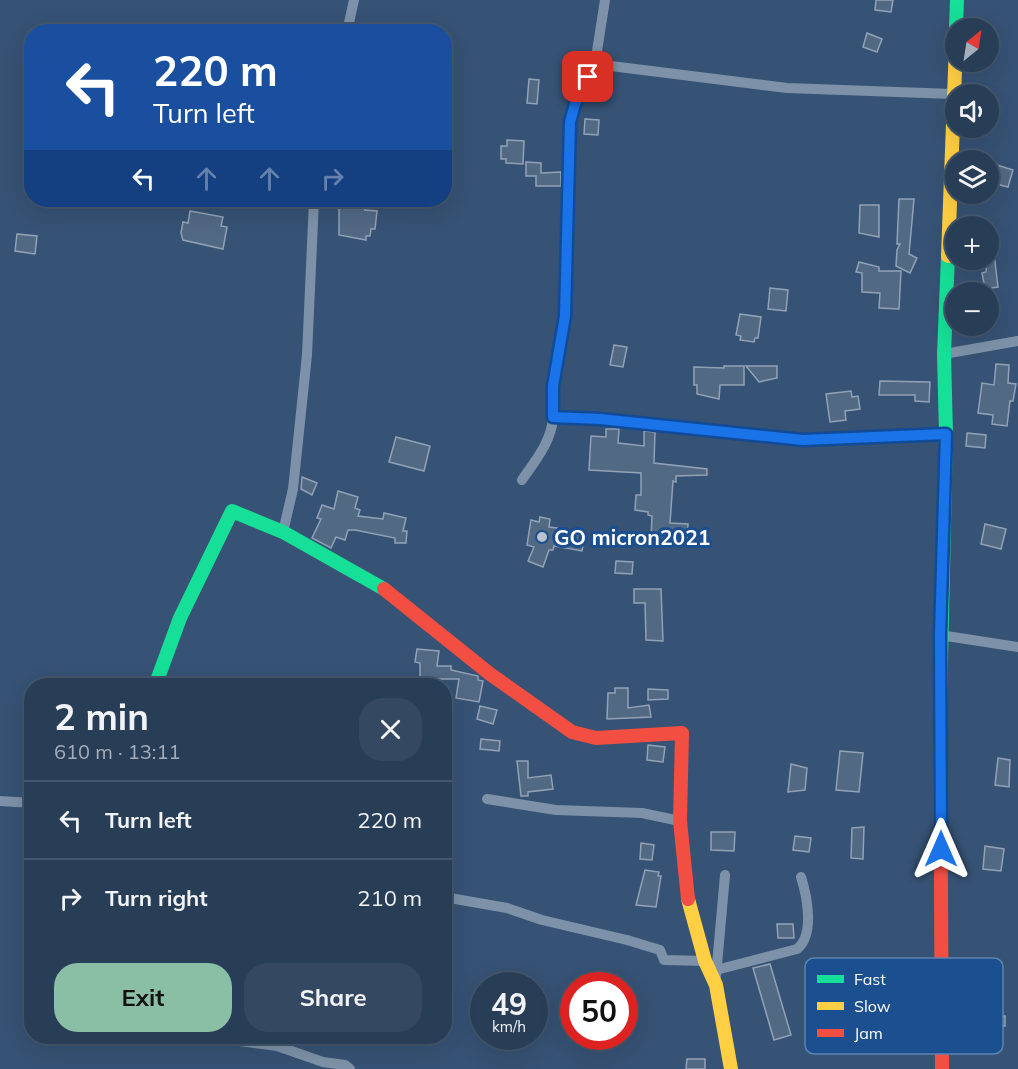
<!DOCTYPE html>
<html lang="en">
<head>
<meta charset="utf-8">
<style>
	:root { --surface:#283e57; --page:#344961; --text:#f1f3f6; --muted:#a5aeba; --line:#44576d; --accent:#8abfa5 }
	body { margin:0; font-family:Mulish,sans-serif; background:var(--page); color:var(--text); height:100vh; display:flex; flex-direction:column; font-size:22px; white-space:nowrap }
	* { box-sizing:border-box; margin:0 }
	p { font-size:20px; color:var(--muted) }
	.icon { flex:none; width:33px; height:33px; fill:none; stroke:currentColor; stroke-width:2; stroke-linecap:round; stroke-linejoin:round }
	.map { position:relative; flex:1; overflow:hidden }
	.details { position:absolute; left:24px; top:678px; width:428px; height:366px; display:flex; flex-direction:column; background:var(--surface); border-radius:24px; box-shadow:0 6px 24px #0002,0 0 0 2px var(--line) }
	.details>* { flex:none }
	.top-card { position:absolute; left:24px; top:24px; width:428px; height:183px; border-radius:24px; box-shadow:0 6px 24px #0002,0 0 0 2px var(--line); background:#1a4fa0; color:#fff; overflow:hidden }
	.needle { width:39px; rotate:30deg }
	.controls { position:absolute; left:945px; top:18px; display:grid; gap:12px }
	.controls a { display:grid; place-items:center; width:54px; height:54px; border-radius:50%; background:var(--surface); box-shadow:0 6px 24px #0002,0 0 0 2px var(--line); font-size:30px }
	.speed { position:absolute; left:470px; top:972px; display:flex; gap:12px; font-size:30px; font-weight:700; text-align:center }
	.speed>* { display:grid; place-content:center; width:78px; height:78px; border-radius:50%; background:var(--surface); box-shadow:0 6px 24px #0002,0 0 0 2px var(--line); line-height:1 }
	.speed small { font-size:15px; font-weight:400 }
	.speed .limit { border:9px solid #d22; background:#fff; color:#111 }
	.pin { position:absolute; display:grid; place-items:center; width:51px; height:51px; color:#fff; margin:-26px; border-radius:12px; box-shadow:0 3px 9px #0006 }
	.me { position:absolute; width:66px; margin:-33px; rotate:0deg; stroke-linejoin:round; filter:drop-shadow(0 0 4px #0008) }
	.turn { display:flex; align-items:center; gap:21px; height:126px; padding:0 30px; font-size:27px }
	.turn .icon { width:78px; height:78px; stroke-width:2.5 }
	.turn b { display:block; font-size:42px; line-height:51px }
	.lanes { display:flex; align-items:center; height:57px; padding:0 30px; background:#0003; justify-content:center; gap:30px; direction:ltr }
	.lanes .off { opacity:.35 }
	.round { display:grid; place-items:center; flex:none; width:63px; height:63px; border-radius:24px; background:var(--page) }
	.summary { display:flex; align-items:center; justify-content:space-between; height:102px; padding:0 30px }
	h1 { font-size:36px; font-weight:700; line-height:45px }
	.button { display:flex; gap:12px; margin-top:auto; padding:12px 30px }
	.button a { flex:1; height:69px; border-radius:24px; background:var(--accent); color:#111; font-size:24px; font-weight:700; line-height:69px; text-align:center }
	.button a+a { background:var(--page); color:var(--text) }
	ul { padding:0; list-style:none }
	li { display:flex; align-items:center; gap:18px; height:78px; padding:0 30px; border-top:2px solid var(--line) }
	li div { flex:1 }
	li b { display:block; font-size:22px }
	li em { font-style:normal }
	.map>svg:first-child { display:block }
</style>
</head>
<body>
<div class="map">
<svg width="1018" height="1069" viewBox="0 0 1018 1069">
	<rect width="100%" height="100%" fill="#365274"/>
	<g fill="#526984" stroke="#92a2b6" stroke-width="1.5">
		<polygon points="876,0 893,0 891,12 875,10"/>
		<polygon points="867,33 882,39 877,52 863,47"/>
		<polygon points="529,79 539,80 537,104 527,103"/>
		<polygon points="585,119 599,120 598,135 584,134"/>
		<polygon points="507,140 524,141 523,164 506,163 506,159 501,159 501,146 507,146"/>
		<polygon points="526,162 541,163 541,173 561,172 561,186 536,186 536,176 526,176"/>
		<polygon points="997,165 1013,170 1008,187 992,183"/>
		<polygon points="899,199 914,199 909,254 917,258 910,273 896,266 897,250 900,244 897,244"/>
		<polygon points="349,200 366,200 365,210 377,211 375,229 371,229 370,236 366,236 366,240 339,235 339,203 348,203"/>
		<polygon points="860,205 879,205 879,237 859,233"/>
		<polygon points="190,211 223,217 221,226 227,227 223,249 183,240 181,233 183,222 188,223"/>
		<polygon points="17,234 37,236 35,254 15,251"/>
		<polygon points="988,245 993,245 998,287 985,289 982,273 986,272"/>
		<polygon points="859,262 879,267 879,271 901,271 899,309 879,308 880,293 862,292 862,273 856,272"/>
		<polygon points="770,288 788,290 786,311 768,309"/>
		<polygon points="740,314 761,317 758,338 755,338 754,342 740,340 741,336 736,335"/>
		<polygon points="614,345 627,347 623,367 610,365"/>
		<polygon points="996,364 1009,365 1008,383 1016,384 1013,401 1010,401 1007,426 992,424 993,415 978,413 982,383 994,385"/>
		<polygon points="724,366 744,366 744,385 720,385 719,399 697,394 697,385 694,385 694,367 724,368"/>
		<polygon points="746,366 777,366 777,378 759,382"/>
		<polygon points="880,381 930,382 929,402 915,401 915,395 879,395"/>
		<polygon points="851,391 852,397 858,396 860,409 845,411 846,420 830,422 826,394"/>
		<polygon points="606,429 619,429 618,443 644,446 644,431 655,432 654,463 707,469 707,475 676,476 676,482 673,481 670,523 688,524 687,540 651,539 652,516 648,515 648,512 635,510 636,495 641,495 641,473 589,470 591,436 606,437"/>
		<polygon points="967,433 986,435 985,448 966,446"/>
		<polygon points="396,437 430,446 424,471 389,462"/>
		<polygon points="302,477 317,483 312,495 301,489"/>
		<polygon points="338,491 358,497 355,508 360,510 358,516 383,519 384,513 406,518 403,531 407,531 406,543 395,543 395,538 355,530 348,530 345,540 336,537 331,548 312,538 321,519 317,518 322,505 334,509"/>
		<polygon points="540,517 550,519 549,527 557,528 557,532 585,536 582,551 554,546 553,550 549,550 543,567 528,561 534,547 527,545 531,520 539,522"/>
		<polygon points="985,524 1006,529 1001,549 981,544"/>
		<polygon points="616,561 633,562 632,574 615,573"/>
		<polygon points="634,589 661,589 663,641 646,640 645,603 634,603"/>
		<polygon points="417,649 439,651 437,666 451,666 451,670 478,676 478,680 483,681 479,702 456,698 459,679 420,679 420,663 415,662"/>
		<polygon points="615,688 628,688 628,708 649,705 651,717 607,719 608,693 615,693"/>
		<polygon points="648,689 668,690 668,699 648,700"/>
		<polygon points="480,706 497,710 493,724 477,719"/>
		<polygon points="481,739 500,741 499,751 480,749"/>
		<polygon points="648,745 665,747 663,762 647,760"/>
		<polygon points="840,751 863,753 859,792 836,790"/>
		<polygon points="998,758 1010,760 1009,787 995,785"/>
		<polygon points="517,761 528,761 528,778 551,775 553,789 528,792 528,796 521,796"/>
		<polygon points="791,764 807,768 805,790 788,792"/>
		<polygon points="864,827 863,859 851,858 852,828"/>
		<polygon points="711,832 735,832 734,851 711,850"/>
		<polygon points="795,836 811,838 809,852 793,850"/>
		<polygon points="641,843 654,845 652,860 640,859"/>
		<polygon points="985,846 1004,849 1001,871 983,869"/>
		<polygon points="645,870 659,872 658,876 661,876 656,907 636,905"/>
		<polygon points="777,924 793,924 794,938 778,938"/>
		<polygon points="770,964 791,1035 774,1040 753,968"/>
		<polygon points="960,1011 994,1012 994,1016 1005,1016 1005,1026 995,1026 996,1047 980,1047 979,1021 959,1021"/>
		<polygon points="687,1059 705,1059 705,1069 686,1069"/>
	</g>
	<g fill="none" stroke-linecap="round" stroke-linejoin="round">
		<g stroke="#7d92a8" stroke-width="10">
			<polyline points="347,32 354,0"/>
			<polyline points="595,64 787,88 953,94"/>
			<polyline points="944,354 1018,341"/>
			<polyline points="553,417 553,386 565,316 570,122 575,104 595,64 605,0"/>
			<path d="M522,480C535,461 552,441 553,417L600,419L803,440L946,434"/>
			<polyline points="283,532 293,489 307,355 314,200"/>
			<polyline points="940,635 1018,647"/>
			<polyline points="487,799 556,810 642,813 680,821"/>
			<polyline points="0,801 32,803"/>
			<polyline points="444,897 507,908 542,920 627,940 660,950 664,960 705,961"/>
			<path d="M716,970L797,949C815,935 807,896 801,877"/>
			<polyline points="716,976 725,875"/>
			<polyline points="202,1036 277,1046 323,1062 345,1065 350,1069"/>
		</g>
		<g stroke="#16e098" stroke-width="14">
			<polyline points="956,28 957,0"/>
			<polyline points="155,686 180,618 232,511 283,532 384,589"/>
			<polyline points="940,707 946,434 944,354 948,256"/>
		</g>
		<g stroke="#ffcf43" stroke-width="14">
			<polyline points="948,256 956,44"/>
			<polyline points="688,899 705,961 716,985 731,1069"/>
		</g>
		<g stroke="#f24e42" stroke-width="14">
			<polyline points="384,589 490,674 572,732 596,738 682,733 680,821 688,899"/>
			<polyline points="940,707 942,1069"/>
		</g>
	</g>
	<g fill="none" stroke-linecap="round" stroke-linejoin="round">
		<g stroke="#114b97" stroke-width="15">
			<polyline id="route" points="588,77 575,104 570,122 565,316 553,386 553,417 600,419 803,440 946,434 940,635 941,849"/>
		</g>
		<use href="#route" stroke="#1a73e8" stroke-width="10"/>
	</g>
	<circle fill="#b9c2ce" stroke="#1b4f8f" stroke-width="2" cx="542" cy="537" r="6"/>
	<g text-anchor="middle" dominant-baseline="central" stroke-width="6" stroke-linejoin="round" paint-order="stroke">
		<g font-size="21" font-weight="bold" fill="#fff" stroke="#1b4f8f" text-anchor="start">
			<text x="554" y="537">GO micron2021</text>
		</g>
	</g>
	<rect x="805" y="958" width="198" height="96" rx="9" fill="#1b4f8f" stroke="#5f84b1" stroke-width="1.5"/>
	<rect x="817" y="975" width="27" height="8" fill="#16e098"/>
	<rect x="817" y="1002" width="27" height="8" fill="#ffcf43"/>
	<rect x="817" y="1029" width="27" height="8" fill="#f24e42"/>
	<g font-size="16" fill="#fff">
		<text x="854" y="985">Fast</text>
		<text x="854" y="1012">Slow</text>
		<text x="854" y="1039">Jam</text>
	</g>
</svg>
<div class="controls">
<a><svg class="needle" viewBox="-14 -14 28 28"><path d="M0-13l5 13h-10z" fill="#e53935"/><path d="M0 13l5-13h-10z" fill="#a5aeba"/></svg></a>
<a><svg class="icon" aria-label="sound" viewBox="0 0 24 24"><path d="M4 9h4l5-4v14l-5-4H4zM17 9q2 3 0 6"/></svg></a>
<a><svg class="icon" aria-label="layers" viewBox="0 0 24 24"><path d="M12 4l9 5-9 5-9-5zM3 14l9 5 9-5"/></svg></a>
<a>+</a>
<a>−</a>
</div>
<div class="speed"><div>49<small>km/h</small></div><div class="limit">50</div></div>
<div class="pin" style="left:588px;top:77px;background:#d93025"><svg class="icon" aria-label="arrive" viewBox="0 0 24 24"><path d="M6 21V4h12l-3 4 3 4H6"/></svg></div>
<svg class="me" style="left:941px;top:849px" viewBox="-20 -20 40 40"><path d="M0-17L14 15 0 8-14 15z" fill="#1a73e8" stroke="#fff" stroke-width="4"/></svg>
<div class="top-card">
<div class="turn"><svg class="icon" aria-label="left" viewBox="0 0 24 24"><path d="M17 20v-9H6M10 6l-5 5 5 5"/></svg><div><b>220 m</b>Turn left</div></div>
<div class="lanes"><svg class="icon" aria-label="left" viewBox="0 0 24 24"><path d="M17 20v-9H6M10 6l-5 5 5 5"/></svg><svg class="icon off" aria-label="ahead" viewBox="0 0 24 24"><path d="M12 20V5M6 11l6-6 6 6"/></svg><svg class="icon off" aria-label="ahead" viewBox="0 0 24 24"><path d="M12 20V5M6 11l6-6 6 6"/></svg><svg class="icon off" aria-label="right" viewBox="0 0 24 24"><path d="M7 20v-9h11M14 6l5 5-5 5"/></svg></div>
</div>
<section class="details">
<div class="summary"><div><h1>2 min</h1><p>610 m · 13:11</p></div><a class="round"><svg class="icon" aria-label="close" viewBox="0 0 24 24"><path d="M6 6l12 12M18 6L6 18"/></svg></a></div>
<ul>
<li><svg class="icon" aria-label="left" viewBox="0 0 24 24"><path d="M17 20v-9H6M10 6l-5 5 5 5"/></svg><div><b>Turn left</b></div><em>220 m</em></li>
<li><svg class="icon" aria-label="right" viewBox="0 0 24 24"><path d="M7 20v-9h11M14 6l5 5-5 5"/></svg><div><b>Turn right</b></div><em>210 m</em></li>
</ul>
<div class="button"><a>Exit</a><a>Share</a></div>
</section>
</div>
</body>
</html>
